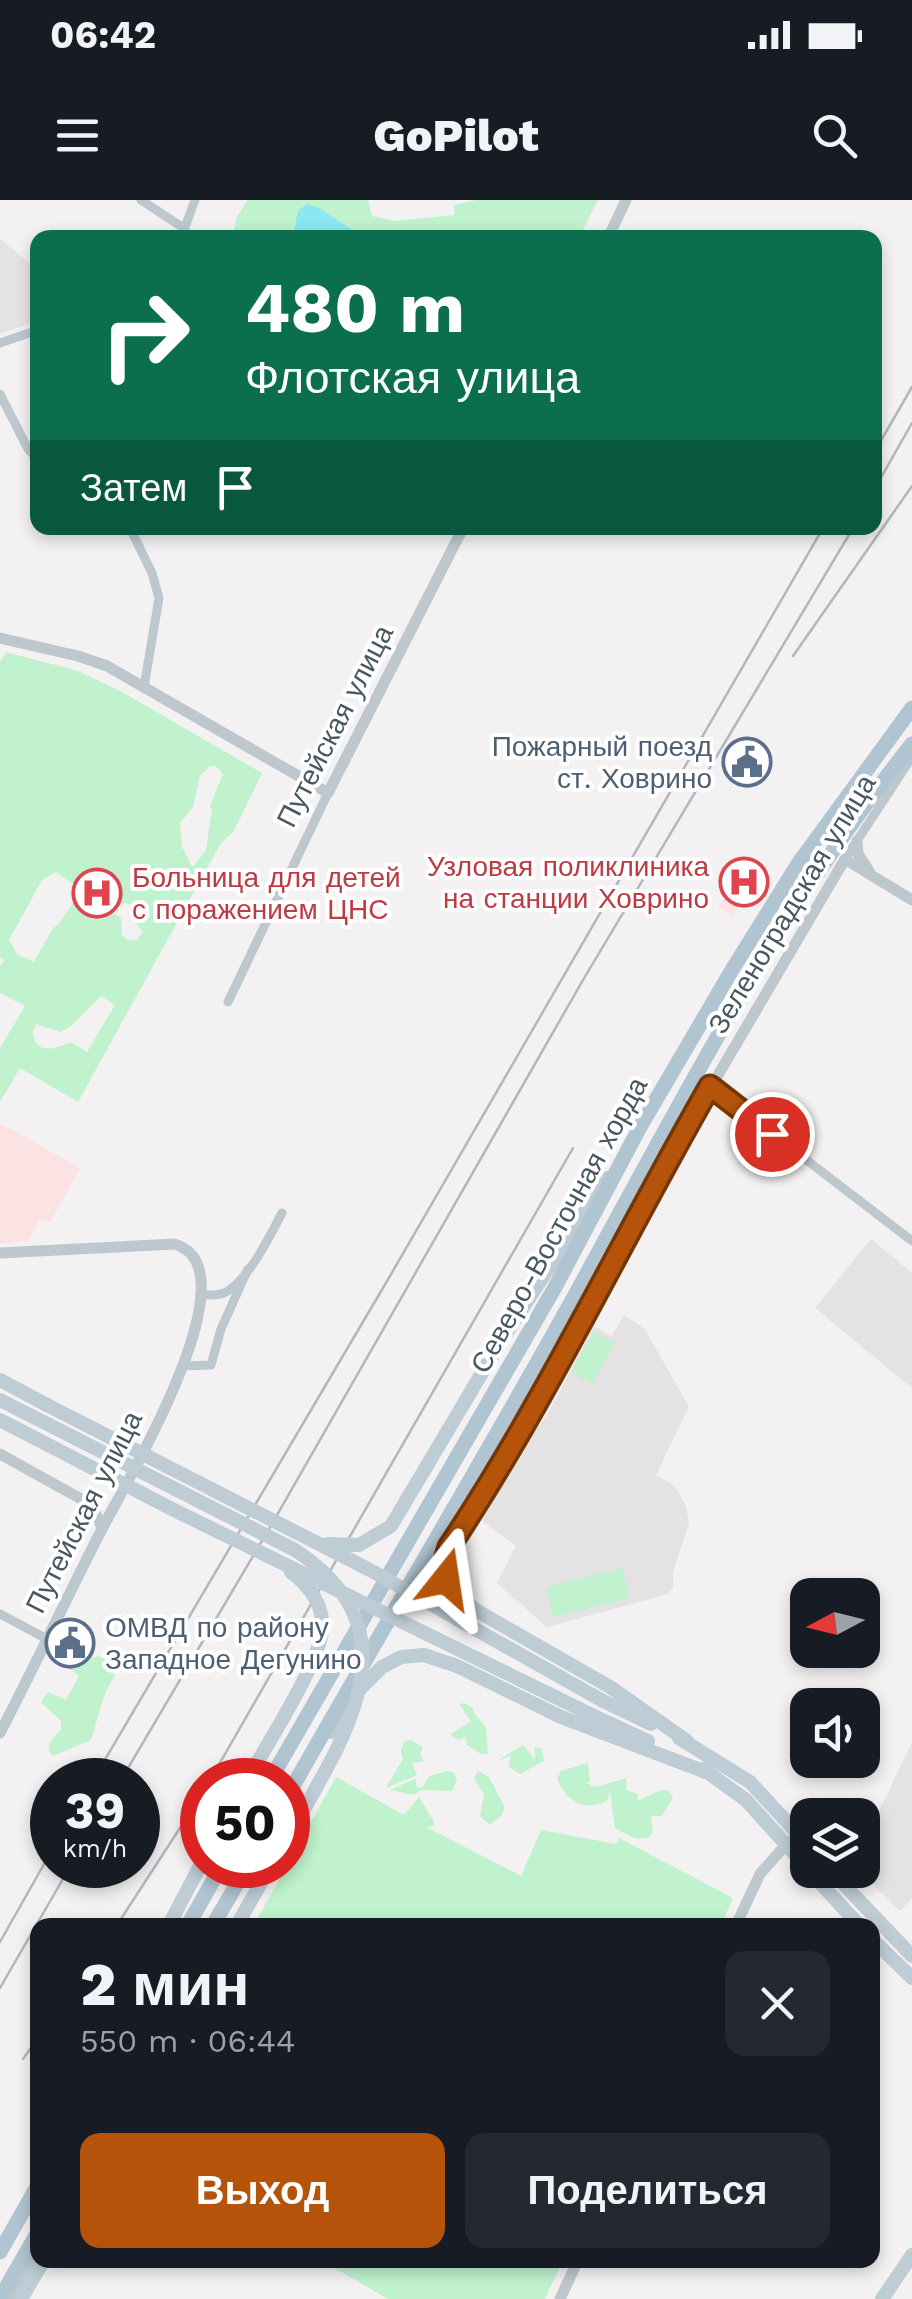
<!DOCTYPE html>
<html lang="ru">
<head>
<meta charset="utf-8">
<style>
	:root { --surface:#171b24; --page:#242831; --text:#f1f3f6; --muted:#9ea1a6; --accent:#b45309 }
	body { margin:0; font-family:"Work Sans",sans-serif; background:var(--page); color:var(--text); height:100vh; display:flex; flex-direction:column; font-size:38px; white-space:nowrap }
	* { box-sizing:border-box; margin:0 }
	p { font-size:32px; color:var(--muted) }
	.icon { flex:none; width:55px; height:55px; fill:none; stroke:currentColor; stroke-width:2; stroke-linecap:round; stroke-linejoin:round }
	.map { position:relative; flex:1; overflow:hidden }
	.sheet { position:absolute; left:30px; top:1718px; width:850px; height:350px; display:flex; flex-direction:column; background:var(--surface); border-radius:20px; box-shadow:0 5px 15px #0003 }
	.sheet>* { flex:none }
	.top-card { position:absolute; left:30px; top:30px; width:852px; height:305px; border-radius:20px; box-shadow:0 5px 15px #0003; background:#0b6e4f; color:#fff; overflow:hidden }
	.needle { width:65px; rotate:263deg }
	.controls { position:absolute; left:790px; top:1378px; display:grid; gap:20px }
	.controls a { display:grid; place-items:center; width:90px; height:90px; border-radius:20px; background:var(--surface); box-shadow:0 5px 15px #0003; font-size:50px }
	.speed { position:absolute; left:30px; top:1558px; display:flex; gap:20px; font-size:50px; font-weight:700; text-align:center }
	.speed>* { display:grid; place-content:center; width:130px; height:130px; border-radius:50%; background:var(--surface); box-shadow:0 5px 15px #0003; line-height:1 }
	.speed small { font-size:25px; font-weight:400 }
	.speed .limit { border:15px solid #d22; background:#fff; color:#111 }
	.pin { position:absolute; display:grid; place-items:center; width:85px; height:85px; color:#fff; margin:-42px; border:5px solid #fff; border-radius:50%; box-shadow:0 2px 10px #0007 }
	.me { position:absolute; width:110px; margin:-55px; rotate:15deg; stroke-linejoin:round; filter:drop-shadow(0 0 8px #0008) }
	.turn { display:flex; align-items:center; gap:35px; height:210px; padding:0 50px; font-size:45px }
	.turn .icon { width:130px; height:130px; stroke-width:2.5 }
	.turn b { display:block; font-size:70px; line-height:85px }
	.then { display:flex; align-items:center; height:95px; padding:0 50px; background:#0003; gap:20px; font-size:38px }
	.round { display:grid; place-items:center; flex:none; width:105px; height:105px; border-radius:20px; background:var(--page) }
	.head { display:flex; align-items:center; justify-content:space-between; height:170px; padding:0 50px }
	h1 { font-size:60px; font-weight:800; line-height:75px }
	.action { display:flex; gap:20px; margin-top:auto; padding:20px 50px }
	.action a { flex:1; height:115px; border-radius:20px; background:var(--accent); color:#fff; font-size:40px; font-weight:800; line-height:115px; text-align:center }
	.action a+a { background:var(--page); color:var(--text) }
	.status { display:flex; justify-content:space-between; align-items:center; height:70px; padding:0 50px; background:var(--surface); direction:ltr }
	.status svg { height:28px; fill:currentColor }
	header { display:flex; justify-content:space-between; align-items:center; height:130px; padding:0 50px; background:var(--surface); font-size:45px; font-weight:800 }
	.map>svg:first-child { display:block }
</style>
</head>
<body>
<div class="status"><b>06:42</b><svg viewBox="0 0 49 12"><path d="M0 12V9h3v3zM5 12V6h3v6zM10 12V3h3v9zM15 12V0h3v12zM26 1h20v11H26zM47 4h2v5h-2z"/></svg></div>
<header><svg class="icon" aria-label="menu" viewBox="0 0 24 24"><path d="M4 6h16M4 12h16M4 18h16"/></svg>GoPilot<svg class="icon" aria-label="search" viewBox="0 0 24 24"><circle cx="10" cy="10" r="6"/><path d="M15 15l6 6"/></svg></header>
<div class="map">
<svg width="912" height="2099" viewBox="0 0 912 2099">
	<rect width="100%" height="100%" fill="#f4f1f2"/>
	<g fill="#e5e2e4">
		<polygon points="0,39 38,70 37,121 0,134"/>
		<polygon points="871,1039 912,1073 912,1188 815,1108"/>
		<polygon points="624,1115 645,1129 689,1207 656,1275 675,1286 686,1306 689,1323 673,1372 673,1387 668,1394 547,1427 497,1383 516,1346 482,1321 527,1241 547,1215 594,1126 612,1136"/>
		<polygon points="912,1542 912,1698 900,1711 858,1670 862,1670 863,1645"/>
	</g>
	<g fill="#fce3e3">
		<polygon points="746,662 760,672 733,715 718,707"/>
		<polygon points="0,923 80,968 50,1023 40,1019 29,1041 0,1044"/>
	</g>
	<g fill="#bff2cd" fill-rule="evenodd">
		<polygon points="247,0 368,0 372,16 396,21 454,15 454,5 477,0 598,0 579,37 233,38 236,19"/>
		<path d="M6,452L78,471L122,492L262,573L234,631L221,643L78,902L20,868L0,902V848L25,806L0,793V766L4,760L0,757V462ZM210,566H215L223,574L210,606L212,609L206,650L194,666L191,665L182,647L180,623L193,607L200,576ZM56,672L73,684L79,694L59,724L53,728L34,762L17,754L9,740L42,680ZM125,703L129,704L133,711L144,709L146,712L135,722L143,732L136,740H128L122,735L121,718L114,713V709ZM101,796L115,805L87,852L71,842C55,849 34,856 33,831L36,824L60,832L71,826Z"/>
		<polygon points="594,1131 615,1143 592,1184 571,1172"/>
		<polygon points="622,1368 630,1398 553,1417 546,1387"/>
		<path d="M68,1453L89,1459L98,1456L112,1463L115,1476C101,1494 99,1518 91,1540L53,1556C43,1548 54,1536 61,1530V1521L41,1502L48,1492L66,1500L79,1476L69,1468L65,1455Z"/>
		<polygon points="464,1503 473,1508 474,1513 486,1527 488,1554 481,1554 467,1545 466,1537 458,1540 450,1534 471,1521 459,1504"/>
		<polygon points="411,1540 423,1547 420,1555 424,1561 412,1563 417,1575 386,1588 403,1559 401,1551 404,1541"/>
		<polygon points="523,1545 535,1559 535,1547 542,1549 544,1561 520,1574 508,1566 511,1556 497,1561"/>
		<path d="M588,1563L590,1582L586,1583L595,1587L626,1578L627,1590L638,1594L637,1601L661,1590H668L673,1598L662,1616H651L653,1631L648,1638L636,1639L615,1628L610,1592L607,1601C584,1612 566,1601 557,1579L561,1571Z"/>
		<polygon points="446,1571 453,1572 457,1579 452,1591 421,1590 414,1595 390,1590 415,1579 417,1587 422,1588 430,1576"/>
		<polygon points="478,1571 489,1577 505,1608 501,1616 490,1625 480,1616 484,1594 474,1578"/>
		<polygon points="336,1577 404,1615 419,1597 434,1622 434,1626 426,1627 521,1676 541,1630 616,1644 619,1638 733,1698 721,1725 254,1725"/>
		<polygon points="321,2060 563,2060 545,2099 388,2099"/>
	</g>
	<polygon fill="#8be7f0" points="307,4 319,8 363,37 293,37 298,11"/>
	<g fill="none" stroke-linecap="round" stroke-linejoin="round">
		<g stroke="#bcc8ce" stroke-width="9">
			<polyline points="141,0 185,29"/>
			<polyline points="181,38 195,0"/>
			<polyline points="0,143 38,130"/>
			<polyline points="0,194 28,249 38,260"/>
			<polyline points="130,328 152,373 159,398 144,487"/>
			<polyline points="845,659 912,557"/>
			<polyline points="228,802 328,593"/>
			<polyline points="710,886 912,1041"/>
			<path d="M200,1095C208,1095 217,1096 224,1093C248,1082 270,1035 282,1013"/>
			<polyline points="184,1166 211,1165 221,1129 248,1069"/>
			<polyline points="0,1414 47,1439"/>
			<polyline points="10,2099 38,2052"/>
		</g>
		<g stroke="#bcc8ce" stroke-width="11">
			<polyline points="608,38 626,0"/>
			<polyline points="0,438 78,456 107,466 328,593 463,328"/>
			<polyline points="857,641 858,654 869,671"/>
			<path d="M0,1053L174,1044C258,1067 123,1287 102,1329C67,1397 35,1466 0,1533"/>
			<polyline points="0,1254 92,1305 102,1328"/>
			<polyline points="461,1329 490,1285 586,1116 654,984 845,659 912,700"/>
			<polyline points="736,1725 760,1674 789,1641"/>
			<polyline points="560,2099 578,2060"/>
		</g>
		<g stroke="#beccd5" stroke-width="14">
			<polyline points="498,1146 607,978"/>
			<polyline points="0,1180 47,1205"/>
			<polyline points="475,1283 446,1356 446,1379 454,1394 479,1412 610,1487 687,1541"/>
			<polyline points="603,1501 651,1524"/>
			<polyline points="594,1516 648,1541"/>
			<polyline points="331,1532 360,1489 382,1467 401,1457 424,1455 457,1466 561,1517 711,1574"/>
			<polyline points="679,1538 750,1582 808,1645"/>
			<polyline points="703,1569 746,1600 808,1669"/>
			<polyline points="808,1670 859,1725"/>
			<polyline points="830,1670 912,1756"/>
			<polyline points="169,1725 202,1662"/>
			<polyline points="237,1725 271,1665"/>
			<polyline points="872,1739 912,1778"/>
			<polyline points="21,2099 44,2060"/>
			<polyline points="882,2099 912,2055"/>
		</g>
		<g stroke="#b0c4d1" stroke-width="15">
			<polyline points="270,1580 554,1089 640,927 732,770 798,664 912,508"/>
			<path d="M288,1595C382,1429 481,1265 574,1097C678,908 776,713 912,544"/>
			<polyline points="188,1725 222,1665"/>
			<polyline points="213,1725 248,1665"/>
			<polyline points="0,2052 38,1985"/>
			<polyline points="0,2098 38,2032"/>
		</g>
		<g stroke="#b3b7bc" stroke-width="2.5">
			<polyline points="875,251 912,187"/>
			<polyline points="875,288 912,223"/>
			<polyline points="793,456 912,286"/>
			<polyline points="93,1580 390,1076 823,328"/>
			<polyline points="121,1580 269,1329 583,780 853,328"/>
			<polyline points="210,1580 573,948"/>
			<polyline points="117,1725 202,1594"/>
			<polyline points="0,1742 52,1650"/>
			<polyline points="0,1788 71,1665"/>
			<polyline points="23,1859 38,1838"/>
		</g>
		<g stroke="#beccd5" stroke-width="14">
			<path d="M0,1200L295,1350C421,1432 342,1541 288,1637"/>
			<polyline points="47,1205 370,1370 603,1501"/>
			<polyline points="0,1220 176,1311 594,1516"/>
			<polyline points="327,1344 359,1345 391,1326 498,1146"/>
			<path d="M247,1580C266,1546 317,1467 322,1432C325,1407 310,1386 291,1372"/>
		</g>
	</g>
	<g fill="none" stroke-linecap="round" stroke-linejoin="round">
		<g stroke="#753606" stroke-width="25">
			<path id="route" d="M446,1379L444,1363L449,1347C547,1199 622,1039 710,886L772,934"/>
		</g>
		<use href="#route" stroke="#b45309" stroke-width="18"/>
	</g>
	<defs>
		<g id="civic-ring" transform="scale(2.5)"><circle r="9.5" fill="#fff" stroke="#5c6f8a" stroke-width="1.5"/><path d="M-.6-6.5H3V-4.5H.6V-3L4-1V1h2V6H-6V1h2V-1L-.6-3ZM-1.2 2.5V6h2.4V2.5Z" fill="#5c6f8a"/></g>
		<g id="hospital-ring" transform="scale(2.5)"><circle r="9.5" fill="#fff" stroke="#e0444e" stroke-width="1.5"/><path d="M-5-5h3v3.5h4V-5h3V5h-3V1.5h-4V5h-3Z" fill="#e0444e"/></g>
	</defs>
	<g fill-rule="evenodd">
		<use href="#civic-ring" x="747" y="562"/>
		<use href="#hospital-ring" x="744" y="682"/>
		<use href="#hospital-ring" x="97" y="693"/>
		<use href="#civic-ring" x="70" y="1443"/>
	</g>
	<g text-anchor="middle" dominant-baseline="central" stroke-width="8" stroke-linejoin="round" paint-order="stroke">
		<g font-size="28" fill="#485760" stroke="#fff">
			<text transform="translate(335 526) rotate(-63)">Путейская улица</text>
			<text transform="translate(792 704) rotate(-59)">Зеленоградская улица</text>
			<text transform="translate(559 1025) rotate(-61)">Северо-Восточная хорда</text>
			<text transform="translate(84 1312) rotate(-63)">Путейская улица</text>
		</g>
		<g font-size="28" fill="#4e5e75" stroke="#fff" text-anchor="end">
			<text x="712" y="546">Пожарный поезд<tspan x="712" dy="32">ст. Ховрино</tspan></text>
			<text x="105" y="1427" text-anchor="start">ОМВД по району<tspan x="105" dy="32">Западное Дегунино</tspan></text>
		</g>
		<g font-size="28" fill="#be3a42" stroke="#fff" text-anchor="end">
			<text x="709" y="666">Узловая поликлиника<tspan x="709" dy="32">на станции Ховрино</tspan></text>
			<text x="132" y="677" text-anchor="start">Больница для детей<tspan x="132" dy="32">с поражением ЦНС</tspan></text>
		</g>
	</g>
</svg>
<div class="controls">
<a><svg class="needle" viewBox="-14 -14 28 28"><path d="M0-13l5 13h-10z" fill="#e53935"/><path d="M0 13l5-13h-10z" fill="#9ea1a6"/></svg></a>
<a><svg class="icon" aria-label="sound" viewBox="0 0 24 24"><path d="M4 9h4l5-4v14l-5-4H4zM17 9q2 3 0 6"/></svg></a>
<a><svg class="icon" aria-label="layers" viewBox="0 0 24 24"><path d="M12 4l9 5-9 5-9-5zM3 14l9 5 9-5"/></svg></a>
</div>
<div class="speed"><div>39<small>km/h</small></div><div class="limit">50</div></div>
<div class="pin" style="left:772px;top:934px;background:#d93025"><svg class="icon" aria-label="arrive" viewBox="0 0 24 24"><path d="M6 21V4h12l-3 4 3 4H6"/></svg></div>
<svg class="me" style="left:446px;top:1379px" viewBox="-20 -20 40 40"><path d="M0-17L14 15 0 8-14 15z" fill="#b45309" stroke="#fff" stroke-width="4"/></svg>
<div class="top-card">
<div class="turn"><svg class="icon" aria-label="right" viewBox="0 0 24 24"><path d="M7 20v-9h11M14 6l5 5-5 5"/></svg><div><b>480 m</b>Флотская улица</div></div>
<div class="then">Затем<svg class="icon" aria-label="arrive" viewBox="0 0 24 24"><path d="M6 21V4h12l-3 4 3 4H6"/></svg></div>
</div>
<section class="sheet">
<div class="head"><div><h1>2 мин</h1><p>550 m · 06:44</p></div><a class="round"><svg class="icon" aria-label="close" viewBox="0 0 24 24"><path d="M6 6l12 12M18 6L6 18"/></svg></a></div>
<div class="action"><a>Выход</a><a>Поделиться</a></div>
</section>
</div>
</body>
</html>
